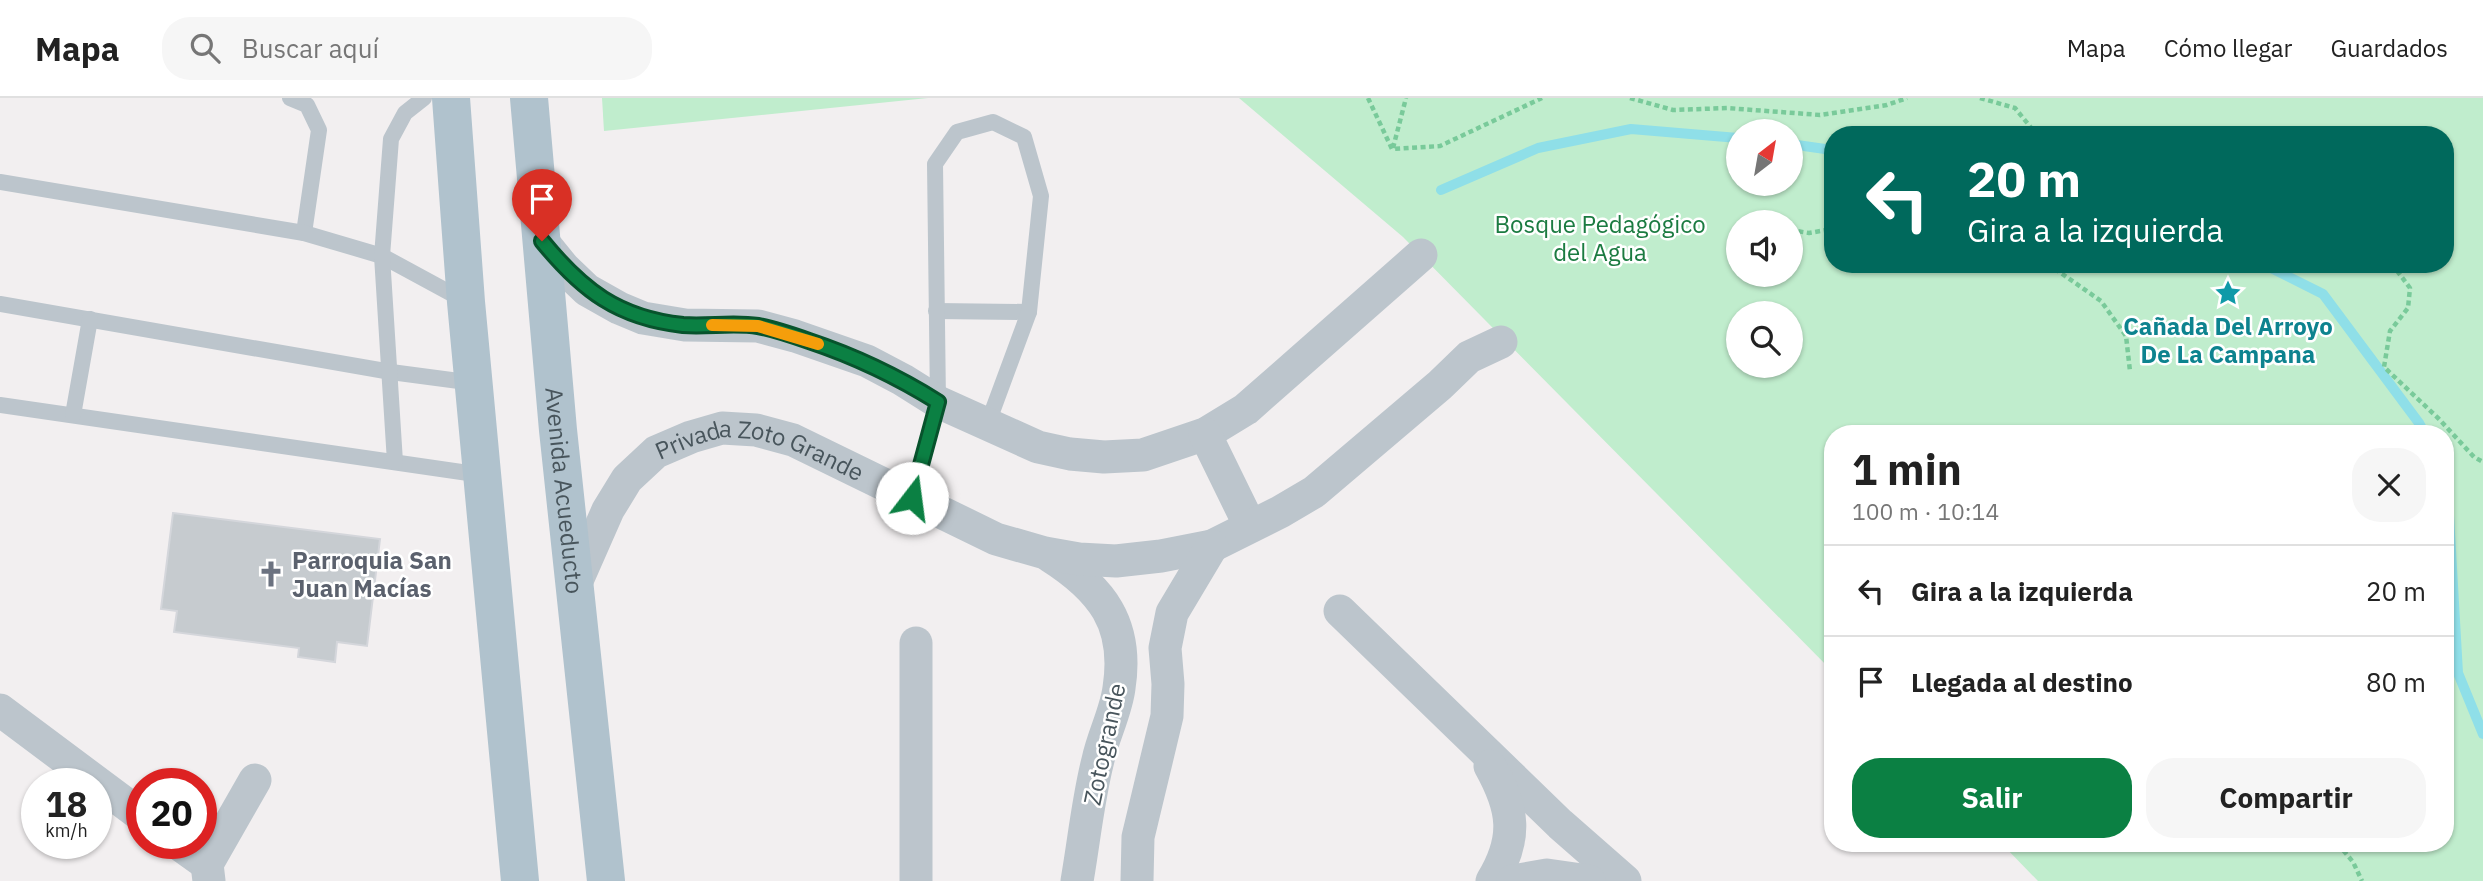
<!DOCTYPE html>
<html lang="es">
<head>
<meta charset="utf-8">
<style>
	:root { --surface:#fff; --page:#f6f6f6; --text:#222; --muted:#767676; --line:#e0e0e0; --accent:#0b8043 }
	body { margin:0; font-family:"IBM Plex Sans",sans-serif; background:var(--page); color:var(--text); height:100vh; display:flex; flex-direction:column; font-size:26px; white-space:nowrap }
	* { box-sizing:border-box; margin:0 }
	p { font-size:23px; color:var(--muted) }
	.icon { flex:none; width:38px; height:38px; fill:none; stroke:currentColor; stroke-width:2; stroke-linecap:round; stroke-linejoin:round }
	.map { position:relative; flex:1; overflow:hidden }
	.drawer { position:absolute; left:1824px; top:327px; width:630px; height:427px; display:flex; flex-direction:column; background:var(--surface); border-radius:28px; box-shadow:0 2px 5px #0004 }
	.drawer>* { flex:none }
	.top-card { position:absolute; left:1824px; top:28px; width:630px; height:147px; border-radius:28px; box-shadow:0 2px 5px #0004; background:#00695c; color:#fff; overflow:hidden }
	.needle { width:46px; rotate:31deg }
	.tools { position:absolute; left:1726px; top:21px; display:grid; gap:14px }
	.tools a { display:grid; place-items:center; width:77px; height:77px; border-radius:50%; background:var(--surface); box-shadow:0 2px 5px #0004; font-size:35px }
	.speed { position:absolute; left:21px; top:670px; display:flex; gap:14px; font-size:35px; font-weight:700; text-align:center }
	.speed>* { display:grid; place-content:center; width:91px; height:91px; border-radius:50%; background:var(--surface); box-shadow:0 2px 5px #0004; line-height:1 }
	.speed small { font-size:18px; font-weight:400 }
	.speed .limit { border:10px solid #d22; background:#fff; color:#111 }
	.pin { position:absolute; display:grid; place-items:center; width:60px; height:60px; color:#fff; margin:-72px -30px; border-radius:50% 50% 50% 0; rotate:-45deg; box-shadow:0 0 7px #0007 }
	.pin .icon { rotate:45deg }
	.me { position:absolute; width:77px; margin:-38px; rotate:15deg; stroke-linejoin:round; filter:drop-shadow(0 0 5px #0008) }
	.turn { display:flex; align-items:center; gap:24px; height:147px; padding:0 28px; font-size:32px }
	.turn .icon { width:91px; height:91px; stroke-width:2.5 }
	.turn b { display:block; font-size:49px; line-height:60px }
	.round { display:grid; place-items:center; flex:none; width:74px; height:74px; border-radius:28px; background:var(--page) }
	.headline { display:flex; align-items:center; justify-content:space-between; height:119px; padding:0 28px }
	h1 { font-size:42px; font-weight:700; line-height:52px }
	.primary-button { display:flex; gap:14px; margin-top:auto; padding:14px 28px }
	.primary-button a { flex:1; height:80px; border-radius:28px; background:var(--accent); color:#fff; font-size:28px; font-weight:700; line-height:80px; text-align:center }
	.primary-button a+a { background:var(--page); color:var(--text) }
	ul { padding:0; list-style:none }
	li { display:flex; align-items:center; gap:21px; height:91px; padding:0 28px; border-top:2px solid var(--line) }
	li div { flex:1 }
	li b { display:block; font-size:26px }
	li em { font-style:normal }
	header { display:flex; align-items:center; gap:42px; box-sizing:border-box; height:98px; padding:0 35px; background:var(--surface); border-bottom:2px solid var(--line) }
	header strong { font-size:33px }
	nav { display:flex; gap:38px; margin-inline-start:auto; font-size:24px }
	.search { width:490px; height:63px; background:var(--page); display:flex; align-items:center; gap:18px; box-sizing:border-box; padding:0 24px; border-radius:28px; color:var(--muted); font-size:26px }
	.map>svg:first-child { display:block }
</style>
</head>
<body>
<header>
<strong>Mapa</strong>
<div class="search"><svg class="icon" aria-label="search" viewBox="0 0 24 24"><circle cx="10" cy="10" r="6"/><path d="M15 15l6 6"/></svg>Buscar aquí</div>
<nav><a>Mapa</a><a>Cómo llegar</a><a>Guardados</a></nav>
</header>
<div class="map">
<svg width="2483" height="783" viewBox="0 0 2483 783">
	<rect width="100%" height="100%" fill="#f2eff0"/>
	<g fill="#c0edcd" fill-rule="evenodd">
		<polygon points="602,0 928,0 604,33"/>
		<path d="M1239,0H2483V783H2038L2002,746H2445V336H1832V573L1403,139ZM1738,33H1790V86H1738ZM1832,37H2445V166H1832ZM1738,124H1790V177H1738ZM1738,215H1790V268H1738Z"/>
	</g>
	<g fill="none" stroke-linecap="round" stroke-linejoin="round">
		<g stroke="#8fdfe8" stroke-width="10">
			<polyline points="1790,46 1832,52"/>
			<polyline points="1441,92 1538,50 1631,31 1738,40"/>
			<polyline points="2263,166 2323,196 2419,325 2425,336"/>
			<polyline points="2445,377 2447,382 2458,575 2483,636"/>
		</g>
	</g>
	<polygon fill="#c6cbcf" stroke="#d4d6db" stroke-width="2" points="173,415 380,441 367,548 337,544 335,564 298,559 299,550 174,534 177,513 161,511"/>
	<g fill="none" stroke-linecap="round" stroke-linejoin="round">
		<g stroke="#79ca9a" stroke-width="4.5" stroke-dasharray="5 3.5" stroke-linecap="butt">
			<polyline points="1368,0 1392,51 1440,48 1542,0"/>
			<polyline points="1630,0 1673,12 1727,10 1820,17 1887,7 1907,0"/>
			<polyline points="1980,0 2015,10 2037,37"/>
			<polyline points="1393,50 1406,0"/>
			<polyline points="1790,132 1809,135 1832,131"/>
			<polyline points="2048,166 2101,203 2126,238 2130,273"/>
			<polyline points="2392,166 2410,190 2408,210 2390,233 2384,269 2439,321 2474,359 2483,364"/>
			<polyline points="2338,746 2353,764 2362,783"/>
		</g>
		<g stroke="#bcc5cc" stroke-width="16">
			<polyline points="290,0 307,7 319,32 304,135"/>
			<polyline points="0,84 304,135 382,158 465,203"/>
			<polyline points="0,206 391,274 474,285"/>
			<polyline points="936,213 1029,214"/>
			<polyline points="0,307 482,377"/>
			<polyline points="73,317 90,221"/>
			<polyline points="395,364 382,158 391,41 405,15 424,0"/>
			<polyline points="912,400 938,304 935,66 957,34 993,24 1024,39 1041,98 1029,214 988,325"/>
		</g>
		<g stroke="#bcc5cc" stroke-width="33">
			<polyline points="542,143 564,170 587,192 619,210 643,220 685,227 758,228 795,238 867,263 903,282 938,304 1038,349 1070,356 1104,359 1143,357 1205,336 1246,311 1421,157"/>
			<polyline points="1205,336 1250,428"/>
			<path d="M1050,458C1102,491 1129,526 1119,590C1116,614 1103,638 1098,662C1088,701 1084,743 1077,783"/>
			<path id="s1" d="M575,487L608,412L627,381L656,354L691,339L722,330L756,332L793,342L996,441L1045,455L1079,461L1116,463L1161,458L1212,448L1280,414L1314,394L1440,287L1469,259L1501,244"/>
			<polyline points="1340,513 1560,726 1625,783"/>
			<polyline points="916,545 916,783"/>
			<polyline points="0,612 142,718"/>
			<path d="M1490,668C1514,711 1518,740 1492,783"/>
			<polyline points="179,746 207,766"/>
			<polyline points="209,783 207,766 255,682"/>
			<polyline points="1137,783 1138,739 1167,618 1168,586 1165,550 1172,515 1212,448"/>
			<polyline points="1513,783 1547,777 1589,783"/>
		</g>
		<g stroke="#b0c2cd" stroke-width="38">
			<polyline points="451,0 466,204 520,783"/>
			<path id="s2" d="M529,0L558,332L606,783"/>
		</g>
	</g>
	<g fill="none" stroke-linecap="round" stroke-linejoin="round">
		<g stroke="#07532c" stroke-width="18">
			<path id="route" d="M542,143C582,192 618,220 683,227C708,229 733,224 758,228C775,231 792,237 809,243C857,259 895,277 938,304L912,400"/>
		</g>
		<use href="#route" stroke="#0b8043" stroke-width="12"/>
		<polyline stroke="#f59e0b" stroke-width="12" points="712,227 758,228 818,246"/>
	</g>
	<defs>
		<g id="sight-bare" transform="scale(2.1)"><path d="M0-6L1.8-2.2L6-1.7L2.9 1.2L3.7 5.4L0 3.3L-3.7 5.4L-2.9 1.2L-6-1.7L-1.8-2.2Z" fill="#0f9aa8" stroke="#fff" stroke-width="2.5" paint-order="stroke"/></g>
		<g id="church-bare" transform="scale(2.1)"><path d="M-1.2-6h2.4v3.5h3.3v2.4h-3.3V6h-2.4V-.1h-3.3v-2.4h3.3Z" fill="#6b7280" stroke="#fff" stroke-width="2.5" paint-order="stroke"/></g>
	</defs>
	<g fill-rule="evenodd">
		<use href="#sight-bare" x="2228" y="195"/>
		<use href="#church-bare" x="271" y="476"/>
	</g>
	<g text-anchor="middle" dominant-baseline="central" stroke-width="5" stroke-linejoin="round" paint-order="stroke">
		<g font-size="24" fill="#1b7b41" stroke="#fff">
			<text x="1600" y="126">Bosque Pedagógico<tspan x="1600" dy="28">del Agua</tspan></text>
		</g>
		<g font-size="24" font-weight="bold" fill="#0d838f" stroke="#fff">
			<text x="2228" y="228">Cañada Del Arroyo<tspan x="2228" dy="28">De La Campana</tspan></text>
		</g>
		<g font-size="24" fill="#48555c" stroke="#fff">
			<text stroke="none"><textPath href="#s1" startOffset="268">Privada Zoto Grande</textPath></text>
			<text stroke="none"><textPath href="#s2" startOffset="394">Avenida Acueducto</textPath></text>
			<text transform="translate(1104 646) rotate(-78)">Zotogrande</text>
		</g>
		<g font-size="24" font-weight="bold" fill="#5b616d" stroke="#fff" text-anchor="start">
			<text x="292" y="462">Parroquia San<tspan x="292" dy="28">Juan Macías</tspan></text>
		</g>
	</g>
</svg>
<div class="tools">
<a><svg class="needle" viewBox="-14 -14 28 28"><path d="M0-13l5 13h-10z" fill="#e53935"/><path d="M0 13l5-13h-10z" fill="#767676"/></svg></a>
<a><svg class="icon" aria-label="sound" viewBox="0 0 24 24"><path d="M4 9h4l5-4v14l-5-4H4zM17 9q2 3 0 6"/></svg></a>
<a><svg class="icon" aria-label="search" viewBox="0 0 24 24"><circle cx="10" cy="10" r="6"/><path d="M15 15l6 6"/></svg></a>
</div>
<div class="speed"><div>18<small>km/h</small></div><div class="limit">20</div></div>
<div class="pin" style="left:542px;top:143px;background:#d93025"><svg class="icon" aria-label="arrive" viewBox="0 0 24 24"><path d="M6 21V4h12l-3 4 3 4H6"/></svg></div>
<svg class="me" style="left:912px;top:400px" viewBox="-20 -20 40 40"><circle r="19" fill="#fff"/><path d="M0-13L10 11 0 6-10 11z" fill="#0b8043"/></svg>
<div class="top-card">
<div class="turn"><svg class="icon" aria-label="left" viewBox="0 0 24 24"><path d="M17 20v-9H6M10 6l-5 5 5 5"/></svg><div><b>20 m</b>Gira a la izquierda</div></div>
</div>
<section class="drawer">
<div class="headline"><div><h1>1 min</h1><p>100 m · 10:14</p></div><a class="round"><svg class="icon" aria-label="close" viewBox="0 0 24 24"><path d="M6 6l12 12M18 6L6 18"/></svg></a></div>
<ul>
<li><svg class="icon" aria-label="left" viewBox="0 0 24 24"><path d="M17 20v-9H6M10 6l-5 5 5 5"/></svg><div><b>Gira a la izquierda</b></div><em>20 m</em></li>
<li><svg class="icon" aria-label="arrive" viewBox="0 0 24 24"><path d="M6 21V4h12l-3 4 3 4H6"/></svg><div><b>Llegada al destino</b></div><em>80 m</em></li>
</ul>
<div class="primary-button"><a>Salir</a><a>Compartir</a></div>
</section>
</div>
</body>
</html>
